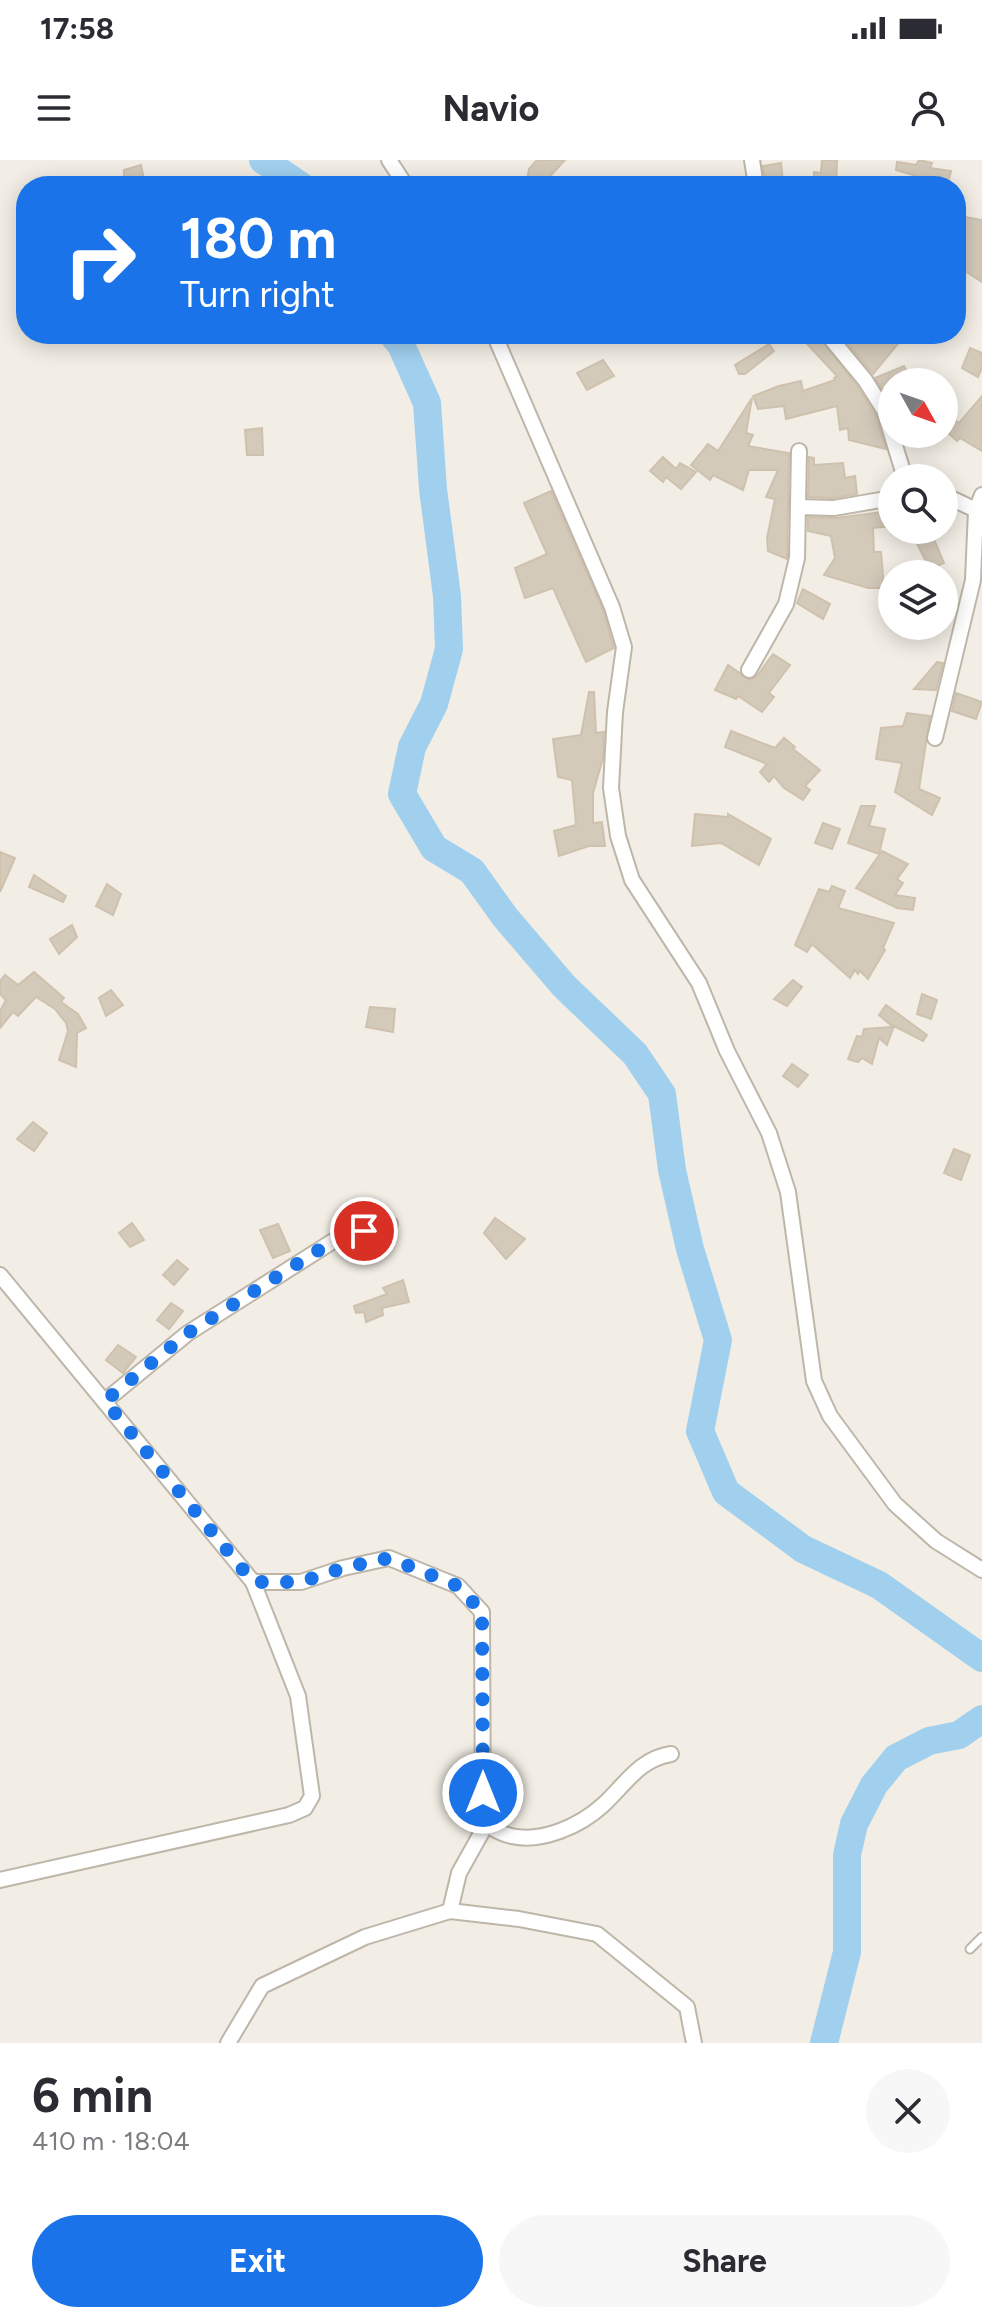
<!DOCTYPE html>
<html lang="en">
<head>
<meta charset="utf-8">
<style>
	:root { --surface:#fff; --page:#f7f7f7; --text:#2b2b33; --muted:#7c7c81; --accent:#1a73e8 }
	body { margin:0; font-family:Figtree,sans-serif; background:var(--page); color:var(--text); height:100vh; display:flex; flex-direction:column; font-size:30px; white-space:nowrap }
	* { box-sizing:border-box; margin:0 }
	p { font-size:26px; color:var(--muted) }
	.icon { flex:none; width:44px; height:44px; fill:none; stroke:currentColor; stroke-width:2; stroke-linecap:round; stroke-linejoin:round }
	.map { position:relative; height:1883px; overflow:hidden }
	.details { display:flex; flex-direction:column; background:var(--surface); flex:1 }
	.details>* { flex:none }
	.banner { position:absolute; left:16px; top:16px; width:950px; height:168px; border-radius:32px; box-shadow:0 4px 20px #0003; background:#1a73e8; color:#fff; overflow:hidden }
	.needle { width:52px; rotate:130deg }
	.buttons { position:absolute; left:878px; top:208px; display:grid; gap:16px }
	.buttons a { display:grid; place-items:center; width:80px; height:80px; border-radius:50%; background:var(--surface); box-shadow:0 4px 20px #0003; font-size:40px }
	.pin { position:absolute; display:grid; place-items:center; width:68px; height:68px; color:#fff; margin:-34px; border:4px solid #fff; border-radius:50%; box-shadow:0 2px 8px #0007 }
	.me { position:absolute; width:88px; margin:-44px; rotate:0deg; stroke-linejoin:round; filter:drop-shadow(0 0 6px #0008) }
	.turn { display:flex; align-items:center; gap:28px; height:168px; padding:0 32px; font-size:36px }
	.turn .icon { width:104px; height:104px; stroke-width:2.5 }
	.turn b { display:block; font-size:56px; line-height:68px }
	.round { display:grid; place-items:center; flex:none; width:84px; height:84px; border-radius:42px; background:var(--page) }
	.headline { display:flex; align-items:center; justify-content:space-between; height:136px; padding:0 32px }
	h1 { font-size:48px; font-weight:700; line-height:60px }
	.primary-button { display:flex; gap:16px; margin-top:auto; padding:16px 32px }
	.primary-button a { flex:1; height:92px; border-radius:48px; background:var(--accent); color:#fff; font-size:32px; font-weight:700; line-height:92px; text-align:center }
	.primary-button a+a { background:var(--page); color:var(--text) }
	.status { display:flex; justify-content:space-between; align-items:center; height:56px; padding:0 40px; background:var(--surface); direction:ltr }
	.status svg { height:22px; fill:currentColor }
	header { display:flex; justify-content:space-between; align-items:center; height:104px; padding:0 32px; background:var(--surface); font-size:36px; font-weight:700 }
	.map>svg:first-child { display:block }
</style>
</head>
<body>
<div class="status"><b>17:58</b><svg viewBox="0 0 49 12"><path d="M0 12V9h3v3zM5 12V6h3v6zM10 12V3h3v9zM15 12V0h3v12zM26 1h20v11H26zM47 4h2v5h-2z"/></svg></div>
<header><svg class="icon" aria-label="menu" viewBox="0 0 24 24"><path d="M4 6h16M4 12h16M4 18h16"/></svg>Navio<svg class="icon" aria-label="person" viewBox="0 0 24 24"><circle cx="12" cy="8" r="4"/><path d="M4 21q1-7 8-7t8 7"/></svg></header>
<div class="map">
<svg width="982" height="1883" viewBox="0 0 982 1883">
	<rect width="100%" height="100%" fill="#f2eee5"/>
	<g fill="none" stroke-linecap="round" stroke-linejoin="round">
		<g stroke="#a1d0ef" stroke-width="28">
			<polyline points="263,0 301,26"/>
			<polyline points="392,174 401,185 427,243 433,329 447,436 449,489 434,544 412,587 402,634 434,688 472,711 505,757 564,826 635,894 662,934 672,1010 690,1089 718,1180 700,1271 726,1332 803,1389 879,1425 982,1498"/>
			<polyline points="824,1883 847,1792 847,1695 854,1664 874,1625 896,1598 929,1581 959,1575 982,1559"/>
		</g>
	</g>
	<g fill="#d4caba" stroke="#cfc1ae" stroke-width="2">
		<polygon points="537,0 565,0 541,26 526,26 529,9"/>
		<polygon points="822,0 837,0 836,26 814,26 814,12 821,13"/>
		<polygon points="919,0 932,3 930,8 951,11 947,26 928,26 930,20 896,10 897,2 916,5"/>
		<polygon points="781,3 783,22 766,26 763,6"/>
		<polygon points="141,5 144,20 124,26 124,10"/>
		<polygon points="965,57 982,60 982,122 956,105 956,65 962,68"/>
		<polygon points="798,174 817,174 857,226 875,254 886,289 849,280 848,268 840,270 837,246 786,259 784,246 758,249 753,236 779,226 801,221 803,231 835,220 834,218 837,216"/>
		<polygon points="840,174 875,174 883,183 889,174 906,174 873,214"/>
		<polygon points="769,184 774,191 745,214 739,214 735,205"/>
		<polygon points="970,188 982,193 982,208 978,217 962,208"/>
		<polygon points="603,200 614,216 587,230 577,213"/>
		<polygon points="904,206 912,222 892,222 892,244 875,218"/>
		<polygon points="982,236 982,291 960,278 957,281 944,269 952,259 959,263"/>
		<polygon points="752,238 746,273 753,275 748,286 789,293 787,399 768,391 767,378 775,339 766,337 778,310 749,310 743,330 713,315 710,320 691,305 708,284 718,291"/>
		<polygon points="262,268 263,295 247,295 245,270"/>
		<polygon points="663,297 676,309 680,303 696,312 681,329 666,317 663,322 650,311"/>
		<polygon points="809,297 814,298 814,305 843,303 845,318 855,316 857,334 833,338 808,337"/>
		<polygon points="551,331 603,450 614,488 586,502 553,428 525,438 515,408 547,394 524,343"/>
		<polygon points="892,351 892,366 873,368 874,392 881,392 884,428 868,428 824,415 835,398 831,376 808,371 808,357 835,358"/>
		<polygon points="930,370 944,403 930,409 913,376"/>
		<polygon points="803,429 830,444 823,459 797,443"/>
		<polygon points="773,494 790,505 769,533 774,537 762,552 738,536 736,539 715,530 728,505 750,520 757,516"/>
		<polygon points="937,502 943,503 936,530 914,529"/>
		<polygon points="589,532 594,532 596,573 604,572 603,598 593,633 593,663 602,662 605,686 589,686 559,696 554,671 576,665 572,620 558,617 553,579 581,575"/>
		<polygon points="956,533 982,542 976,559 952,551"/>
		<polygon points="907,553 930,556 919,629 940,638 932,655 895,632 902,603 876,599 881,568 903,566"/>
		<polygon points="731,571 775,588 784,578 795,587 793,589 820,610 805,626 810,630 803,640 784,628 774,616 769,622 760,612 767,604 725,587"/>
		<polygon points="861,646 875,646 869,666 885,669 879,694 848,683"/>
		<polygon points="695,654 728,657 728,654 771,679 759,705 721,683 692,686"/>
		<polygon points="823,663 840,669 832,689 815,683"/>
		<polygon points="882,691 908,704 897,719 903,723 895,735 915,738 913,750 897,748 856,728"/>
		<polygon points="0,692 15,698 0,732"/>
		<polygon points="34,715 66,736 63,742 29,727"/>
		<polygon points="107,724 121,734 113,755 96,746"/>
		<polygon points="832,726 845,731 838,748 894,763 883,788 885,790 868,819 860,811 858,814 855,810 850,818 812,784 807,792 795,785 819,729 829,732"/>
		<polygon points="72,765 77,777 59,794 50,779"/>
		<polygon points="34,812 64,838 61,842 78,854 86,868 77,873 76,907 59,900 68,871 66,863 55,849 36,837 18,856 13,852 0,868 0,851 6,840 0,834 0,821 5,815 18,825"/>
		<polygon points="793,820 802,827 787,846 774,839"/>
		<polygon points="111,830 123,845 106,856 99,838"/>
		<polygon points="922,834 937,840 931,859 917,854"/>
		<polygon points="886,845 927,875 923,881 894,866 887,885 879,878 872,904 862,898 858,902 848,899 857,876 862,877 864,869 893,867 879,855"/>
		<polygon points="370,847 395,849 393,872 366,867"/>
		<polygon points="792,904 808,915 798,927 783,916"/>
		<polygon points="33,962 47,973 34,991 17,979"/>
		<polygon points="954,989 970,995 961,1020 944,1013"/>
		<polygon points="495,1058 525,1079 506,1099 484,1073"/>
		<polygon points="132,1063 144,1080 130,1087 119,1073"/>
		<polygon points="278,1064 290,1091 273,1098 260,1070"/>
		<polygon points="177,1100 188,1109 174,1125 163,1115"/>
		<polygon points="403,1120 409,1142 382,1148 383,1155 366,1162 364,1152 356,1153 354,1146 387,1134 383,1128"/>
		<polygon points="171,1143 183,1151 169,1169 157,1160"/>
		<polygon points="118,1185 136,1197 123,1213 106,1200"/>
	</g>
	<g fill="none" stroke-linecap="round" stroke-linejoin="round">
		<g stroke="#beb6a8" stroke-width="11">
			<polyline id="lane" points="970,1789 982,1777"/>
		</g>
		<g stroke="#beb6a8" stroke-width="18">
			<g id="street">
				<polyline points="389,0 406,26"/>
				<polyline points="752,0 756,26"/>
				<polyline points="494,174 612,447 624,487 615,552 611,628 618,676 632,720 699,823 727,891 769,973 788,1032 814,1221 830,1256 895,1344 936,1381 982,1410"/>
				<polyline points="827,174 865,220 884,250 905,318"/>
				<polyline points="944,335 976,350"/>
				<polyline points="798,347 834,348 892,338"/>
				<polyline points="749,510 786,444 797,398 799,291"/>
				<polyline points="935,578 973,420 976,350 982,335"/>
				<polyline points="0,1115 253,1422 301,1422 343,1408 389,1398 458,1426 482,1452 483,1670 459,1713 450,1751 519,1759 597,1774 687,1847 694,1883"/>
				<polyline points="105,1241 188,1173 338,1078 390,1064"/>
				<path d="M483,1663C492,1668 501,1674 511,1676C542,1683 580,1666 603,1645C625,1625 639,1599 671,1594"/>
				<polyline points="0,1720 289,1655 305,1648 312,1636 298,1536 253,1422"/>
				<polyline points="228,1883 262,1826 365,1777 450,1751"/>
			</g>
		</g>
		<use href="#lane" stroke="#fff" stroke-width="7"/>
		<use href="#street" stroke="#fff" stroke-width="14"/>
	</g>
	<g fill="none" stroke-linecap="round" stroke-linejoin="round">
		<polyline stroke="#1a73e8" stroke-width="14" stroke-dasharray="0 25.2" points="364,1071 338,1078 188,1173 105,1241 253,1422 301,1422 343,1408 389,1398 458,1426 482,1452 483,1633"/>
	</g>
</svg>
<div class="buttons">
<a><svg class="needle" viewBox="-14 -14 28 28"><path d="M0-13l5 13h-10z" fill="#e53935"/><path d="M0 13l5-13h-10z" fill="#7c7c81"/></svg></a>
<a><svg class="icon" aria-label="search" viewBox="0 0 24 24"><circle cx="10" cy="10" r="6"/><path d="M15 15l6 6"/></svg></a>
<a><svg class="icon" aria-label="layers" viewBox="0 0 24 24"><path d="M12 4l9 5-9 5-9-5zM3 14l9 5 9-5"/></svg></a>
</div>
<div class="pin" style="left:364px;top:1071px;background:#d93025"><svg class="icon" aria-label="arrive" viewBox="0 0 24 24"><path d="M6 21V4h12l-3 4 3 4H6"/></svg></div>
<svg class="me" style="left:483px;top:1633px" viewBox="-20 -20 40 40"><circle r="17" fill="#1a73e8" stroke="#fff" stroke-width="3"/><path d="M0-11L8 9 0 5-8 9z" fill="#fff"/></svg>
<div class="banner">
<div class="turn"><svg class="icon" aria-label="right" viewBox="0 0 24 24"><path d="M7 20v-9h11M14 6l5 5-5 5"/></svg><div><b>180 m</b>Turn right</div></div>
</div>
</div>
<section class="details">
<div class="headline"><div><h1>6 min</h1><p>410 m · 18:04</p></div><a class="round"><svg class="icon" aria-label="close" viewBox="0 0 24 24"><path d="M6 6l12 12M18 6L6 18"/></svg></a></div>
<div class="primary-button"><a>Exit</a><a>Share</a></div>
</section>
</body>
</html>
